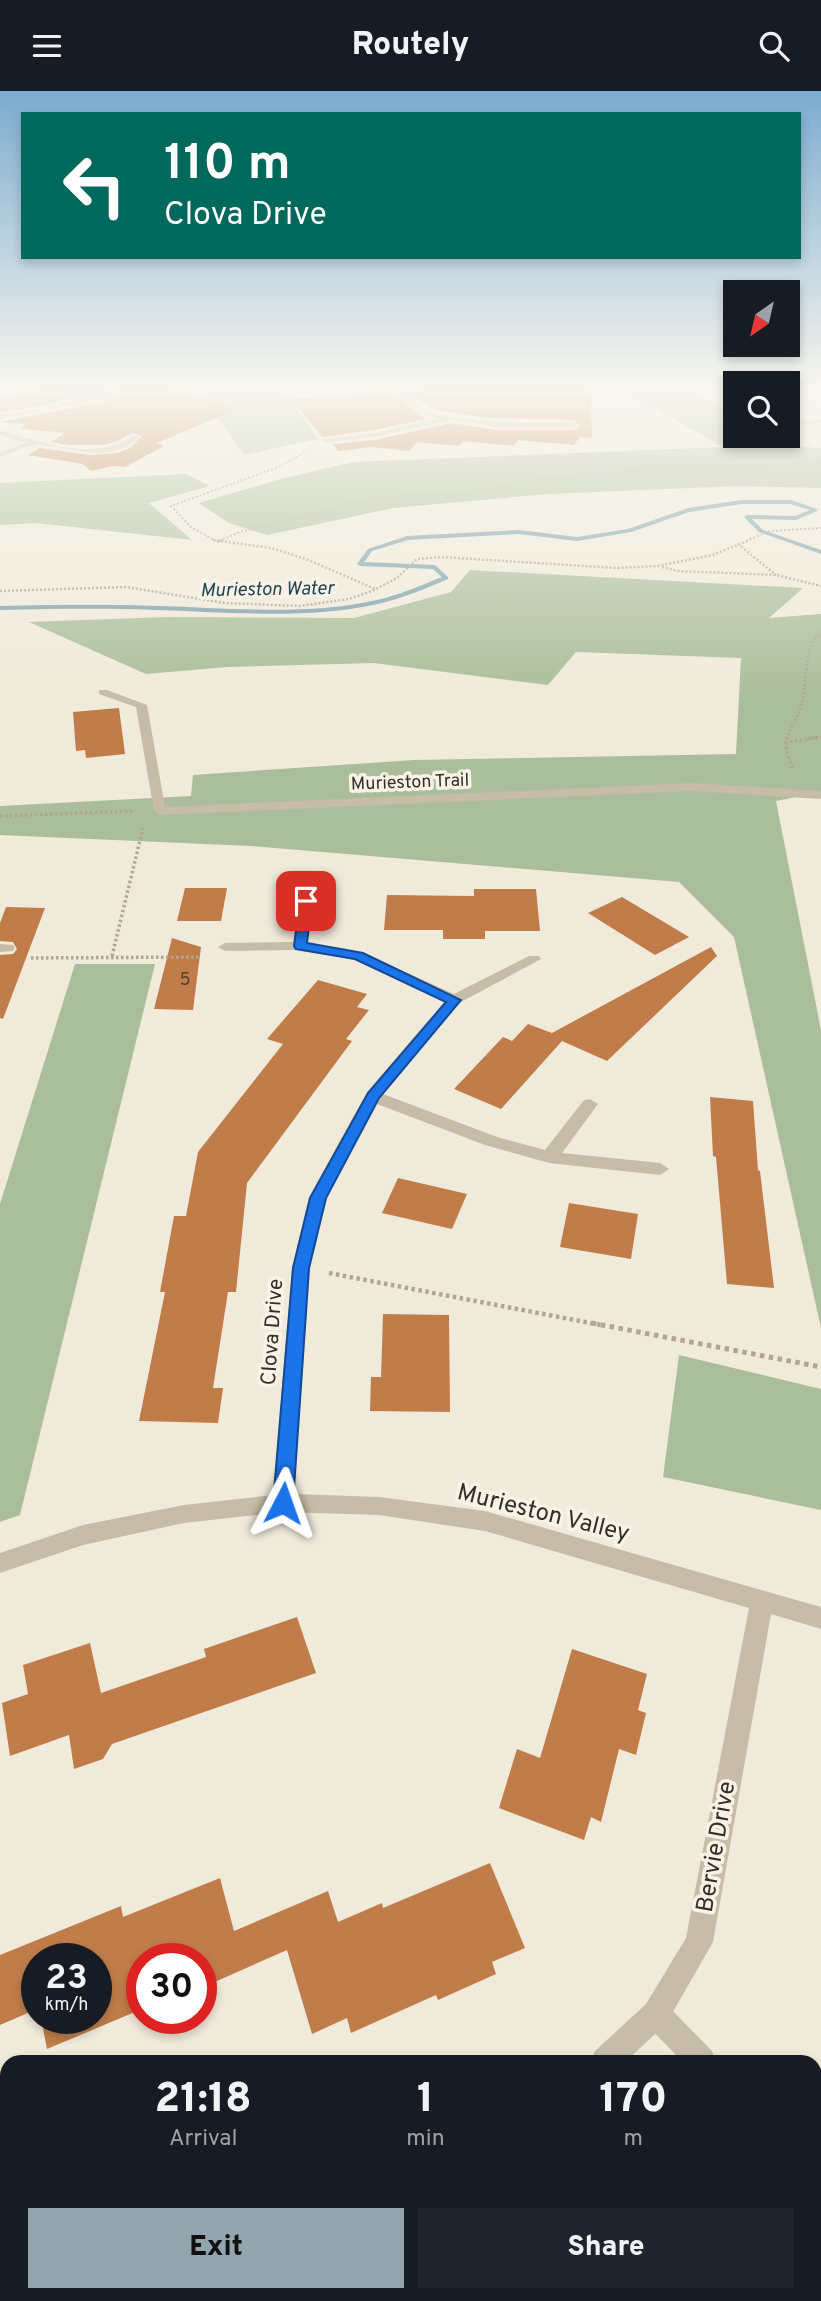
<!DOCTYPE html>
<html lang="en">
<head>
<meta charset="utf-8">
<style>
	:root { --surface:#171b24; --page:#20242c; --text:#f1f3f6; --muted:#9ea1a6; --accent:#92a5ad }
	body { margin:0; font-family:Overpass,sans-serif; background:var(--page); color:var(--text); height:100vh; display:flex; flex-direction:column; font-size:26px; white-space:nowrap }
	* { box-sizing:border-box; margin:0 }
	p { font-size:23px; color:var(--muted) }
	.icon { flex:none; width:38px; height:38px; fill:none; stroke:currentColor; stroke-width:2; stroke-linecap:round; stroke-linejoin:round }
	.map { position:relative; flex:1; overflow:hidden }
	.panel { position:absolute; left:0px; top:1964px; width:822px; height:247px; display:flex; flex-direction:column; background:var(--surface); border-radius:21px 21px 0 0; box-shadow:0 4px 10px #0003 }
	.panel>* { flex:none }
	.guide { position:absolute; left:21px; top:21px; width:780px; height:147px; border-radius:0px; box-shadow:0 4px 10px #0003; background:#00695c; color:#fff; overflow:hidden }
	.needle { width:46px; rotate:214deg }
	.buttons { position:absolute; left:723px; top:189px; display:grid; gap:14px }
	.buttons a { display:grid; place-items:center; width:77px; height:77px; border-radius:0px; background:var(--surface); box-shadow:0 4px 10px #0003; font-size:35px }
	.speed { position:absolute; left:21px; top:1852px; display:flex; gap:14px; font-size:35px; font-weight:700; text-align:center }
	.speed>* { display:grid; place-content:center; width:91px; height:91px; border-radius:50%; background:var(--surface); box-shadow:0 4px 10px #0003; line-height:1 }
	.speed small { font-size:18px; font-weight:400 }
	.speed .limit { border:10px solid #d22; background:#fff; color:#111 }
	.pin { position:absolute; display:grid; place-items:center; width:60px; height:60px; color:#fff; margin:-30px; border-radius:14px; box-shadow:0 4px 10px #0006 }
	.me { position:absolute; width:77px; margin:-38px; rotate:4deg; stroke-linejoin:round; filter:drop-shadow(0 0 5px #0008) }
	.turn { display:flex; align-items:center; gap:24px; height:147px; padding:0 28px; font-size:32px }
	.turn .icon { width:91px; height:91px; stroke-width:2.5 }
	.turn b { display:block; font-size:49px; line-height:60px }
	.eta { display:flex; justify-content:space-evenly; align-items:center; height:119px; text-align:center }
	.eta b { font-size:42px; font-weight:800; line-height:49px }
	.button { display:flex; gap:14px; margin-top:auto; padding:14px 28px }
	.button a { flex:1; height:80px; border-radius:0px; background:var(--accent); color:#111; font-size:28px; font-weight:800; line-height:80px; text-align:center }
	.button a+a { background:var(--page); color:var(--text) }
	header { display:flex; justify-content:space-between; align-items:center; height:91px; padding:0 28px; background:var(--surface); font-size:32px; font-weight:800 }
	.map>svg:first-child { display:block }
</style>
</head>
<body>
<header><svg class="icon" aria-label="menu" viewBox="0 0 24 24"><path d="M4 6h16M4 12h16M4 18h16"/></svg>Routely<svg class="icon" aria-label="search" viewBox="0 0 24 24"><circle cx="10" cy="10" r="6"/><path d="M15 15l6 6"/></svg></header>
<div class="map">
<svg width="821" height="2210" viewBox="0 0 821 2210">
	<rect width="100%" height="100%" fill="#f0eada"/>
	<g fill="#abbe9b">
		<polygon points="197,296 281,296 318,348 244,364"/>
		<polygon points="618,296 686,296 735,322 735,345 778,345 799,356 821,357 821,397 737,395 548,403 393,417 267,444 229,432 199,412 281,388 353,371 723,356"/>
		<polygon points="186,383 210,395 149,412 192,449 36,432 0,434 0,392"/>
		<polygon points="470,479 803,497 769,527 821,523 821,701 776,710 821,939 821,1237 734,846 679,791 251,755 0,744 0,715 191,705 193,684 414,669 736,663 741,567 576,561 548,594 374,572 227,576 146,583 29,531 167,526 354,527 451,501"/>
		<polygon points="75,873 155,873 20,1424 0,1431 0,1113"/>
		<polygon points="679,1264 821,1298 821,1419 663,1386"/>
	</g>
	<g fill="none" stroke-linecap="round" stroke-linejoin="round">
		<path fill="#7ba0ab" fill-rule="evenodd" d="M742,409H791L817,418V420L796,429L752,428L763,439L821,459V463L759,441L744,426L747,424L795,425L810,419L790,413H742L689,421L631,441L577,450L519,443L408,449L372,460L364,471L435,474L448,486V488C425,498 403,507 378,513C305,529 229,521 155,519C103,517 52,518 0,519V515C53,514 106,513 159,515C231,517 306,525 377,509C399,504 420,495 442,486L433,478L360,475L357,473L368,458L407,445L519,439L577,446L628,438L688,417Z"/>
	</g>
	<g fill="#c07d49">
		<polygon points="39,296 114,296 102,303 78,305 41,315 0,321 0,307"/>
		<polygon points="118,296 169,296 237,318 157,352 164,355 125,376 113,375 91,380 83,373 28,364 40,357 90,364 117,362 130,357 142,345 132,342 118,350 103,354 68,354 51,351 65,342 25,338 20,337 26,333 0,331 104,311 119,303"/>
		<polygon points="435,296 591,296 592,347 580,346 574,354 518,349 514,355 463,350 459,355 417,351 409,360 372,356 338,360 333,353 375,349 451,332 497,339 574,339 580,335 574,329 487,327 435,319 405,299"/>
		<polygon points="390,300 426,328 375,339 322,346 291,308"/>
		<polygon points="119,617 125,663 86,667 85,659 76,660 73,621"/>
		<polygon points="185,797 227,797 221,830 177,830"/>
		<polygon points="474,798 536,798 540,840 485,840 485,848 443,848 443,839 384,839 387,804 474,805"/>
		<polygon points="622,806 689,846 655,864 588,822"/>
		<polygon points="6,816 45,817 3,928 0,927 0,864 13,863 17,858 13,851 0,850 0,832"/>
		<polygon points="172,847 201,856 193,919 154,918"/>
		<polygon points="711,856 717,865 607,970 562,950 501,1018 454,998 503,946 512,950 528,933 552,942"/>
		<polygon points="318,889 367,903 357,916 369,919 346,948 352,950 247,1092 236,1201 228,1201 213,1297 223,1297 218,1332 139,1330 165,1201 160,1201 174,1125 186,1125 198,1061 283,953 267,948"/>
		<polygon points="710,1006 753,1010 758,1079 760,1080 774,1197 727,1193 716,1066 713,1065"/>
		<polygon points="398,1087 467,1103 452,1138 382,1122"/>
		<polygon points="569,1112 638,1123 631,1168 560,1156"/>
		<polygon points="383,1223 449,1224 450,1321 370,1320 371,1286 381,1286"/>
		<polygon points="297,1526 316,1582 112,1653 103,1668 74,1678 69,1644 10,1665 2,1612 28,1603 23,1574 90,1552 101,1602 206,1566 204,1558"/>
		<polygon points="572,1558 647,1583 638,1619 646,1622 636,1664 619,1658 601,1731 591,1726 584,1749 499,1717 517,1658 540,1667"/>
		<polygon points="490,1772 525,1857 492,1871 496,1883 438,1909 436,1904 351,1942 347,1927 312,1943 287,1859 201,1897 201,1867 142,1867 142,1918 47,1958 41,1927 96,1927 96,1867 37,1867 37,1918 0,1934 0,1864 121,1815 123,1826 220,1787 234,1840 328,1800 338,1831 382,1812 383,1817"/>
	</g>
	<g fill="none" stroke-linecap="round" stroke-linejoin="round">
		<g stroke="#b3a691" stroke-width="2" stroke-dasharray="2 2" stroke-linecap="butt">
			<polyline points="216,450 191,436 171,415 276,377 304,362"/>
			<polyline points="219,450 240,441 376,407 476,401 535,389 616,383 647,377 821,372"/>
			<polyline points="746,450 770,440 821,437"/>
		</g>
		<g stroke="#b3a691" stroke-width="2.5" stroke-dasharray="2 2" stroke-linecap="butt">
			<polyline points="213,449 271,457 306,468 375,498"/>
			<polyline points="217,451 223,449"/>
			<polyline points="738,453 776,484"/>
			<polyline points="662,476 678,480 776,484 821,495"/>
			<polyline points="0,500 126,496 225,512 300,515 349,508 372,500 397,487 417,468 440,466 617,477 657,475 713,464 750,449"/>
			<path d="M787,648C791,636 799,624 802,611C808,587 802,560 821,541"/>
			<polyline points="808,648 821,646"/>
		</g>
		<g stroke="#b3a691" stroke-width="3.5" stroke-dasharray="2.5 2.5" stroke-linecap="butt">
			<polyline points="787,646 785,652 792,678"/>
			<polyline points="785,652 818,646"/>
			<polyline points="0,725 134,720"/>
			<polyline points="112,865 143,737"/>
			<polyline points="31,867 201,866"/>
		</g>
		<polyline stroke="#b3a691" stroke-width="4.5" stroke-dasharray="3.5 3.5" stroke-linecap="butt" points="329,1182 601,1234"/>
		<polyline stroke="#b3a691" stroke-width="5" stroke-dasharray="4.5 4.5" stroke-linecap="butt" points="592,1232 821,1276"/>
		<g fill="#c7bca7" fill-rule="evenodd">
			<polygon points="15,296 36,296 0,302 0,298"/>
			<polygon points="99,599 107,599 147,614 165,716 692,692 821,700 821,708 692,700 160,724 154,720 136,616 99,603"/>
			<polygon points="656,1909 666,1913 712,1960 716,1970 682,1970 646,1933 642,1923 646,1913"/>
			<polygon points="816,2073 821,2075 821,2109 816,2107"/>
		</g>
		<g fill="#c7bca7" fill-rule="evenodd">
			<path d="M389,296C407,296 417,318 434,322C481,332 527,332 574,332L578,334L574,336H497L451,329L375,346L321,352L324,348L375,342L441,327L425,325Z"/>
			<polygon points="811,296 821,296 821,301 812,297"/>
			<path d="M116,298L118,301C104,312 93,309 77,313C51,318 26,324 0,328V324L42,318L78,308L103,306Z"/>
			<polygon points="821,328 821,332 788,335 788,331"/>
			<path d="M0,339C38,351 99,372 133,344L140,346C111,375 71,355 36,354C25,354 11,363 0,366V361L26,352L0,344Z"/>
			<polygon points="306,806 313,810 307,852 363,862 454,903 529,865 539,865 541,868 459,912 383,1003 497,1046 545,1059 584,1009 590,1008 598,1013 562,1062 660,1072 669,1078 660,1084 549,1072 485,1054 377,1013 327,1106 310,1177 294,1403 379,1406 485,1420 821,1516 821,1538 771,1523 713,1851 666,1933 626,1970 591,1970 595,1960 646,1913 686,1847 749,1517 485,1440 379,1424 283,1421 184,1432 83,1454 0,1482 0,1462 83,1434 184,1414 273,1404 292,1177 309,1106 367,1001 445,910 354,869 300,859 225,860 218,856 225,852 293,851 299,810"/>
			<polygon points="0,853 13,854 15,857 13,860 0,861"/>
			<rect x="0" y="2037" width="7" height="30"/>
			<rect x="206" y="2203" width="32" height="7"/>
		</g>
	</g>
	<linearGradient id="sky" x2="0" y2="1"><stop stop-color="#7cacd0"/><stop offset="0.49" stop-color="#f8f6ee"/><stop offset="1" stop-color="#f8f6ee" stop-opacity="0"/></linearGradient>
	<rect width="821" height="606" fill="url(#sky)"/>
	<polygon fill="#1a73e8" stroke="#114b97" stroke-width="2" points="306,807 312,810 307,852 363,862 461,909 379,1007 326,1107 309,1177 293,1412 290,1418 283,1421 276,1418 273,1412 293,1177 310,1107 368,1002 446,911 355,868 296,858 294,855 300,810"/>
	<g text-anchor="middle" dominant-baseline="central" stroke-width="7" stroke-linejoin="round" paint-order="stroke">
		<g font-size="18" fill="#342e27" stroke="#f8f3e6">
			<text transform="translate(410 692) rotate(-2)">Murieston Trail</text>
		</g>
		<g font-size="18" fill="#574230">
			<text x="185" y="889">5</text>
		</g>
		<g font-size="19" font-style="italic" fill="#1f4553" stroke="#f8f3e6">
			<text transform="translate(267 499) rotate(-1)">Murieston Water</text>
		</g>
		<g font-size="21" fill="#342e27" stroke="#f8f3e6">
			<text transform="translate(273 1241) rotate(-86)">Clova Drive</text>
		</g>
		<g font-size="24" fill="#342e27" stroke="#f8f3e6">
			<text transform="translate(543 1423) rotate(14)">Murieston Valley</text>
			<text transform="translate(717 1756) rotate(-80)">Bervie Drive</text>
		</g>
	</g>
</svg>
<div class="buttons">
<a><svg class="needle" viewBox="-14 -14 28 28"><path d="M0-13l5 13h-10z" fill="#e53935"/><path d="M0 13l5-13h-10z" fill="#9ea1a6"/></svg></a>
<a><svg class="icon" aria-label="search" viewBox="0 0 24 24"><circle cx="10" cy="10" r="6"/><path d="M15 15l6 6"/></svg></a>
</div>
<div class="speed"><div>23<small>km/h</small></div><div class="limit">30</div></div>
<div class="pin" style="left:306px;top:810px;background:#d93025"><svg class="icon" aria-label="arrive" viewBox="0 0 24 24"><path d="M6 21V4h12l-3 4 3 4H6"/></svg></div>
<svg class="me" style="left:283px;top:1412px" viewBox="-20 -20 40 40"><path d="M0-17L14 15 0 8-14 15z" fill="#1a73e8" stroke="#fff" stroke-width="4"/></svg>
<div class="guide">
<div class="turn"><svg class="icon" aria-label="left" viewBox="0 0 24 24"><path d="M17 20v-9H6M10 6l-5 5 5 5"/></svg><div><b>110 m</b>Clova Drive</div></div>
</div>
<section class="panel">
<div class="eta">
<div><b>21:18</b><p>Arrival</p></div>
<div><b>1</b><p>min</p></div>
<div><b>170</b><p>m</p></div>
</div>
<div class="button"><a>Exit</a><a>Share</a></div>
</section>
</div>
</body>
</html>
